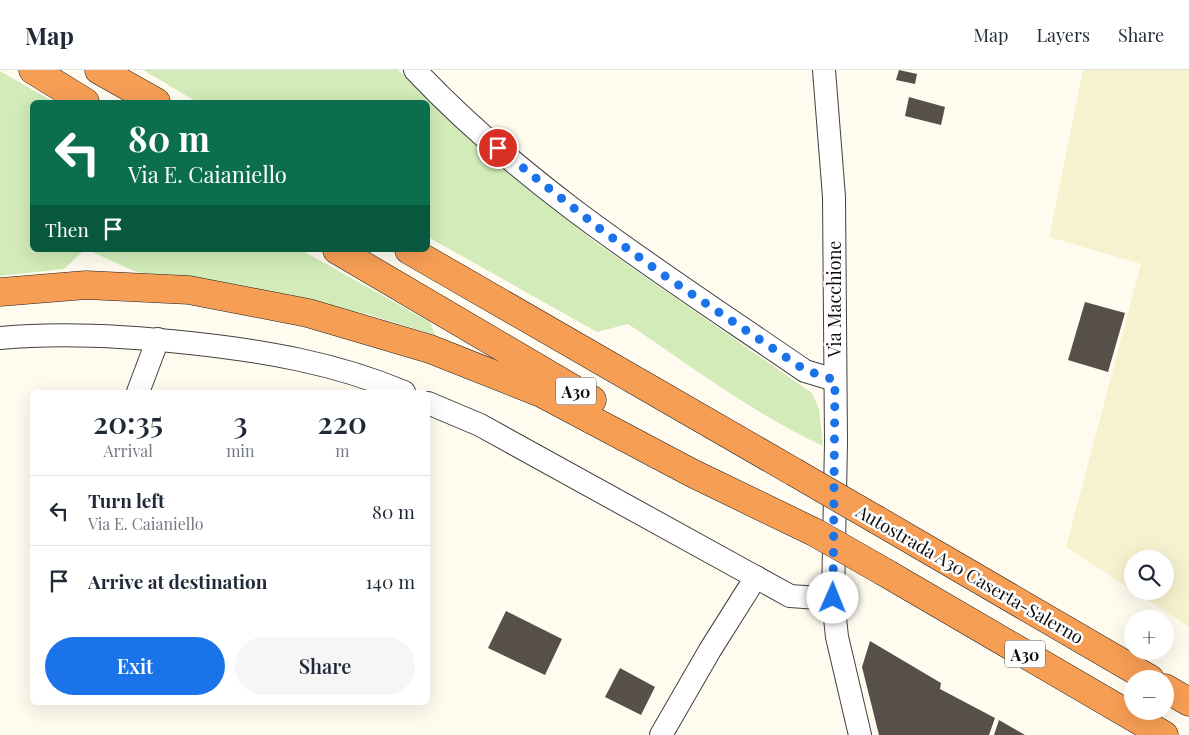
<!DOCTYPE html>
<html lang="en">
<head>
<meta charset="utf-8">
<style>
	:root { --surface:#fff; --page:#f6f6f7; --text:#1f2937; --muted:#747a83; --line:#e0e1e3; --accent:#1a73e8 }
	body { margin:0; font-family:"Playfair Display",serif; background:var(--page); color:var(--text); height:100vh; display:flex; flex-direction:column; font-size:19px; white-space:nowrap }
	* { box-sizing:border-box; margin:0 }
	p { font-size:16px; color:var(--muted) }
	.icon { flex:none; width:28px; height:28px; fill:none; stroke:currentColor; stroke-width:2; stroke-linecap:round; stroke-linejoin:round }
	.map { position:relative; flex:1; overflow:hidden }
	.panel { position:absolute; left:30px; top:320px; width:400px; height:315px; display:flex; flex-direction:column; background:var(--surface); border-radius:8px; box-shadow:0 5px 20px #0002 }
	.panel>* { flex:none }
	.banner { position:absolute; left:30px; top:30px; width:400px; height:152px; border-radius:8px; box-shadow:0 5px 20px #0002; background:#0b6e4f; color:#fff; overflow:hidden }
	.tools { position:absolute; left:1124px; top:480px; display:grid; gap:10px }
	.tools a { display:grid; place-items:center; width:50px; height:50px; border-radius:50%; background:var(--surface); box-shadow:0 5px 20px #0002; font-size:25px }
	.pin { position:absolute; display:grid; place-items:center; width:42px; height:42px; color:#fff; margin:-21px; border:2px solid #fff; border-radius:50%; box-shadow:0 1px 5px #0007 }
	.me { position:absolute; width:55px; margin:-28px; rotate:1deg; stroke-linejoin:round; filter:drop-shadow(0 0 4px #0008) }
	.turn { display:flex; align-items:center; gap:18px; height:105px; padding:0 15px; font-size:22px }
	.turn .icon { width:65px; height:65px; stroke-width:2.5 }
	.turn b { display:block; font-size:35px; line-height:42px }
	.then { display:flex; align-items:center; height:48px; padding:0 15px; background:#0003; gap:10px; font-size:19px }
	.eta { display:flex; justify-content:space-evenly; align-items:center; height:85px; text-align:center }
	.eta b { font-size:30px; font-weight:600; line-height:35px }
	.primary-button { display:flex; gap:10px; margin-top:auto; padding:10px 15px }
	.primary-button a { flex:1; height:58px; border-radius:30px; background:var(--accent); color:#fff; font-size:20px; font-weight:600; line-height:58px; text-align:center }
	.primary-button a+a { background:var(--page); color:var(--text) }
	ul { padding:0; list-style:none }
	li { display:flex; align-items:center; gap:15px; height:70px; padding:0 15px; border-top:1px solid var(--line) }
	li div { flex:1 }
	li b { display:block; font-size:19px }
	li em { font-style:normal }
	header { display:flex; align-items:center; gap:30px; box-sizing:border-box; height:70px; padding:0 25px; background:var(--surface); border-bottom:1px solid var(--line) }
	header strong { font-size:24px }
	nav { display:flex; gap:28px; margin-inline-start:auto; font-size:18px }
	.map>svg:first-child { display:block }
</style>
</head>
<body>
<header>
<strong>Map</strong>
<nav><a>Map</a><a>Layers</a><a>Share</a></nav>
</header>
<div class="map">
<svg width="1189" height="665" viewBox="0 0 1189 665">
	<rect width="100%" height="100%" fill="#fffcef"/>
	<polygon fill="#f6f2cf" points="1083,0 1189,0 1189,557 1134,521 1165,521 1165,489 1132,489 1132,520 1066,477 1141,194 1049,167"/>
	<g fill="#d2ebb8">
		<path d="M143,0H398L481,79L595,172L812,323L819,339L823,376C754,344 691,296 628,254L597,262L428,167V32H197Z"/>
		<polygon points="0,1 54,32 32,32 32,180 84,180 64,199 0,206"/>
		<polygon points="88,180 301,180 430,252 435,265 367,244 199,210 136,202"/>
	</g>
	<g fill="#574f4a">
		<polygon points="899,0 917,4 915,14 896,10"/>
		<polygon points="909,27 945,37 941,55 905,46"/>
		<polygon points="1085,232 1125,243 1108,302 1068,290"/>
		<polygon points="506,541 562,569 545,605 488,578"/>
		<polygon points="870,571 941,613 940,619 995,648 989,665 879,665 862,597"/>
		<polygon points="620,598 655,617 641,645 605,627"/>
		<polygon points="999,650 1025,665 994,665"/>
	</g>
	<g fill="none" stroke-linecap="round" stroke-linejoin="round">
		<g stroke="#414141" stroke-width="24">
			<g id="street">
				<path d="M415,0C528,120 670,208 805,301L835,310"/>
				<polyline points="824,0 834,127 836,372 833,529 837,567 860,665"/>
				<path d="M0,268C63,262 127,266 190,273C264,281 335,293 404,322"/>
				<polyline points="138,322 158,269"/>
				<polyline points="428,333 480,355 790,526 833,529"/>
				<polyline points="661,665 710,580 756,507"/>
			</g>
		</g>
		<g stroke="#1f1f1f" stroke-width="29">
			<g id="highway">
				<polyline points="33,0 85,32"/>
				<polyline points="99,0 156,32"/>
				<polyline points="337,180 592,330"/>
				<polyline points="409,180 794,402"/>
				<polyline points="0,222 86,215 189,220 308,243 430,279 541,323 692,403 816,463"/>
				<polyline points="877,450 1150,609"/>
				<polyline points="886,503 1164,665"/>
				<polyline points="1165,618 1189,632"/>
			</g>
		</g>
		<use href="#street" stroke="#fff" stroke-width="22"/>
		<use href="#highway" stroke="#f79e55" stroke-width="28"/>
		<g stroke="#1f1f1f" stroke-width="29" stroke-linecap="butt">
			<g id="highway-bridge">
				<polyline points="794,402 877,450"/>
				<polyline points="816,463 886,503"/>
			</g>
		</g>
		<use href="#highway-bridge" stroke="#f79e55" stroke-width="28"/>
	</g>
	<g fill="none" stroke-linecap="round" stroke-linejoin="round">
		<polyline stroke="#1a73e8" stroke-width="9" stroke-dasharray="0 16.2" points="498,78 599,158 665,206 805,300 835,310 833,528"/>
	</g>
	<g text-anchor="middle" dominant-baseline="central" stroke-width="5" stroke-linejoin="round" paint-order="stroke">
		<g fill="#fff" stroke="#565656" stroke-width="1">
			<rect x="556" y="307.5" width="40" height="27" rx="4"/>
			<rect x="1005" y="570.5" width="40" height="27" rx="4"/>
		</g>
		<g font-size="16" font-weight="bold" fill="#0e0e0e">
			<text x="576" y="321">A30</text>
			<text x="1025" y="584">A30</text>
		</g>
		<g font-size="18" fill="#0e0e0e" stroke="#fff">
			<text transform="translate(834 229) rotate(-90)">Via Macchione</text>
			<text transform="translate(970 504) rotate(30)">Autostrada A30 Caserta-Salerno</text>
		</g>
	</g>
</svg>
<div class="tools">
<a><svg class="icon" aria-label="search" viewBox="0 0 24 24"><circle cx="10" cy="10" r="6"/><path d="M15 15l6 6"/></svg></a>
<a>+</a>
<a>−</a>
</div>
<div class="pin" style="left:498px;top:78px;background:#d93025"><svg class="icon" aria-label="arrive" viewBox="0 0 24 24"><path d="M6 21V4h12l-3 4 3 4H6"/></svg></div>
<svg class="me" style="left:833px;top:528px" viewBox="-20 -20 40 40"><circle r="19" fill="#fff"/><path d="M0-13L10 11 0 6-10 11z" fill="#1a73e8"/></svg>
<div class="banner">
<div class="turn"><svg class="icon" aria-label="left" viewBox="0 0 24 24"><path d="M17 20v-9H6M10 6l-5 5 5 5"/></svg><div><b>80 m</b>Via E. Caianiello</div></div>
<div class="then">Then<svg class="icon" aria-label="arrive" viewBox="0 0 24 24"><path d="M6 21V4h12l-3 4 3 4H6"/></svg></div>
</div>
<section class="panel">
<div class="eta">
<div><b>20:35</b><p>Arrival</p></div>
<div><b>3</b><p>min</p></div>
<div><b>220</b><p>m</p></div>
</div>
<ul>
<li><svg class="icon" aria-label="left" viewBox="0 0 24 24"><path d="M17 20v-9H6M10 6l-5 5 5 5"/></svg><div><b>Turn left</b><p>Via E. Caianiello</p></div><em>80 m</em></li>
<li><svg class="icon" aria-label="arrive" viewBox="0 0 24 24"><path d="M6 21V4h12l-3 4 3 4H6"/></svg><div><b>Arrive at destination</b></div><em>140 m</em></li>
</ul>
<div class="primary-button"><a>Exit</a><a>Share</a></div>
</section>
</div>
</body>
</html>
